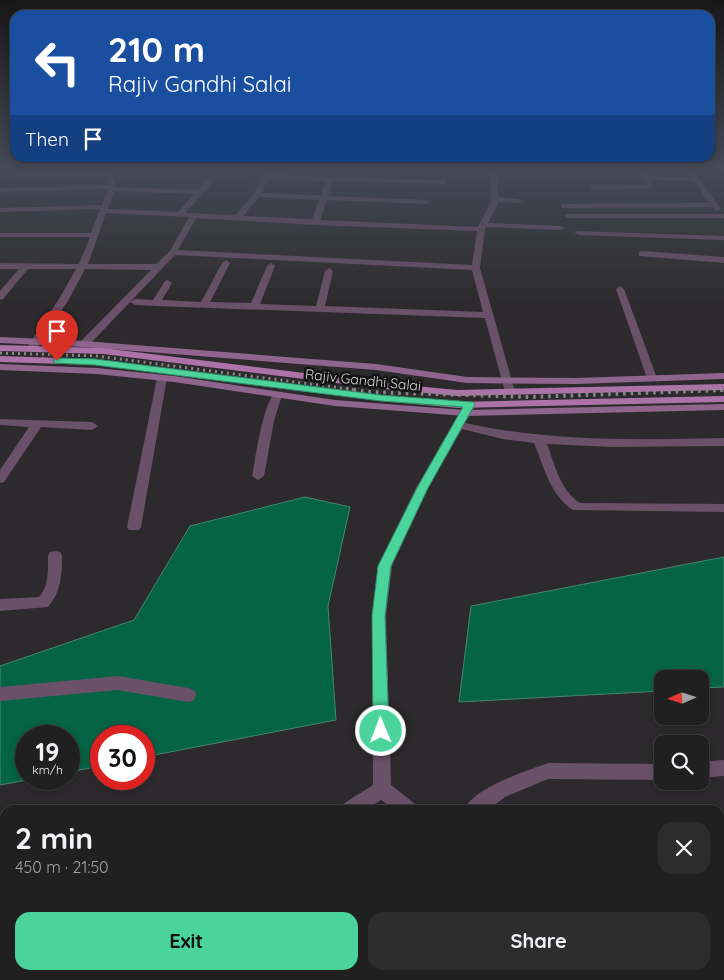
<!DOCTYPE html>
<html lang="en">
<head>
<meta charset="utf-8">
<style>
	:root { --surface:#212021; --page:#2d2d2e; --text:#f1f3f6; --muted:#a2a3a5; --line:#3e3e3f; --accent:#4ad49c }
	body { margin:0; font-family:Quicksand,sans-serif; background:var(--page); color:var(--text); height:100vh; display:flex; flex-direction:column; font-size:19px; white-space:nowrap }
	* { box-sizing:border-box; margin:0 }
	p { font-size:16px; color:var(--muted) }
	.icon { flex:none; width:28px; height:28px; fill:none; stroke:currentColor; stroke-width:2; stroke-linecap:round; stroke-linejoin:round }
	.map { position:relative; flex:1; overflow:hidden }
	.drawer { position:absolute; left:0px; top:805px; width:725px; height:175px; display:flex; flex-direction:column; background:var(--surface); border-radius:15px 15px 0 0; box-shadow:0 2px 8px #0003,0 0 0 1px var(--line) }
	.drawer>* { flex:none }
	.top-card { position:absolute; left:10px; top:10px; width:705px; height:152px; border-radius:15px; box-shadow:0 2px 8px #0003,0 0 0 1px var(--line); background:#1a4fa0; color:#fff; overflow:hidden }
	.needle { width:32px; rotate:267deg }
	.fabs { position:absolute; left:654px; top:670px; display:grid; gap:10px }
	.fabs a { display:grid; place-items:center; width:55px; height:55px; border-radius:10px; background:var(--surface); box-shadow:0 2px 8px #0003,0 0 0 1px var(--line); font-size:25px }
	.speed { position:absolute; left:15px; top:725px; display:flex; gap:10px; font-size:25px; font-weight:700; text-align:center }
	.speed>* { display:grid; place-content:center; width:65px; height:65px; border-radius:50%; background:var(--surface); box-shadow:0 2px 8px #0003,0 0 0 1px var(--line); line-height:1 }
	.speed small { font-size:12px; font-weight:400 }
	.speed .limit { border:8px solid #d22; background:#fff; color:#111 }
	.pin { position:absolute; display:grid; place-items:center; width:42px; height:42px; color:#fff; margin:-51px -21px; border-radius:50% 50% 50% 0; rotate:-45deg; box-shadow:0 0 5px #0007 }
	.pin .icon { rotate:45deg }
	.me { position:absolute; width:55px; margin:-28px; rotate:359deg; stroke-linejoin:round; filter:drop-shadow(0 0 4px #0008) }
	.turn { display:flex; align-items:center; gap:18px; height:105px; padding:0 15px; font-size:22px }
	.turn .icon { width:65px; height:65px; stroke-width:2.5 }
	.turn b { display:block; font-size:35px; line-height:42px }
	.then { display:flex; align-items:center; height:48px; padding:0 15px; background:#0003; gap:10px; font-size:19px }
	.round { display:grid; place-items:center; flex:none; width:52px; height:52px; border-radius:15px; background:var(--page) }
	.headline { display:flex; align-items:center; justify-content:space-between; height:85px; padding:0 15px }
	h1 { font-size:30px; font-weight:800; line-height:38px }
	.primary-button { display:flex; gap:10px; margin-top:auto; padding:10px 15px }
	.primary-button a { flex:1; height:58px; border-radius:15px; background:var(--accent); color:#111; font-size:20px; font-weight:800; line-height:58px; text-align:center }
	.primary-button a+a { background:var(--page); color:var(--text) }
	.map>svg:first-child { display:block }
</style>
</head>
<body>
<div class="map">
<svg width="724" height="980" viewBox="0 0 724 980">
	<rect width="100%" height="100%" fill="#2c2a2c"/>
	<g fill="#056444" stroke="#448670">
		<polygon points="305,497 350,507 328,606 336,720 144,757 144,736 101,736 101,766 69,772 69,736 26,736 26,779 33,779 0,785 0,666 134,620 190,526"/>
		<polygon points="724,557 724,687 700,688 700,679 662,679 662,691 459,702 471,606"/>
	</g>
	<g fill="none" stroke-linecap="round" stroke-linejoin="round">
		<g fill="#6b506a" fill-rule="evenodd">
			<path d="M103,168H109L105,173L112,175L116,187L198,190L205,181H211V185L185,213L235,215L254,194L266,168H272L269,175L443,180H446V184L333,181L328,196L426,200L430,202L426,204L327,200L320,220L478,227L491,202L490,168L568,169V171L566,172L497,170L498,197L518,199L522,201L518,203L499,202L488,223L561,226L565,228L561,230L486,227L485,229L480,268L515,392L510,395L505,392L485,318L156,306L135,305L130,302L135,299L153,300L165,281L168,280L172,283L162,300L201,302L222,263L226,260L230,263L210,302L251,303L267,266L271,263L275,266L260,304L316,306L325,271L329,268L333,271L325,306L483,312L472,270L175,255L88,346L84,347L79,344L80,342L151,270L85,269L69,299L35,351H27L26,349L59,299L76,269H28L3,299L0,300V291L19,269H0V263L79,264L90,237H0V233H91L100,209L0,212V208L102,205L108,189L0,192V188L108,185L107,177L100,176L0,175V171L98,172ZM268,179L326,181L321,195L262,193ZM114,191L194,194L178,212L108,209ZM259,197L319,200L312,219L243,216ZM106,213L189,217L170,251L156,264H88ZM196,218L315,225L477,231L472,265L178,250Z"/>
			<polygon points="589,168 636,168 647,171 650,176 691,177 686,168 692,168 721,209 717,211 712,207 561,208 561,204 564,204 709,203 694,181 652,180 653,188 645,189 591,190 591,186 594,186 646,185 642,173 633,171 591,171 589,170"/>
			<polygon points="566,214 724,214 724,218 569,218 565,216"/>
			<polygon points="576,231 724,236 724,240 579,235 575,233"/>
			<polygon points="642,251 724,257 724,263 639,256 639,252"/>
			<polygon points="620,286 624,289 657,378 656,380 648,380 647,378 616,289"/>
			<polygon points="162,375 167,378 141,527 139,530 129,530 127,527 157,378"/>
			<path d="M277,392L282,395L274,421L264,476L258,480L252,476C255,462 264,395 277,392Z"/>
			<path d="M470,402L476,405L465,423C551,442 637,440 724,438V446L613,447L547,444C555,465 560,490 580,503L724,504V512L573,510C550,495 544,467 534,443L503,439L462,429L428,488L392,566L386,615L391,785L415,804L418,810H395L381,800L365,810H340L343,804L373,785L372,615L378,566L416,488L464,405Z"/>
			<polygon points="0,419 92,422 98,426 92,430 41,427 4,482 0,483 0,470 29,427 0,425"/>
			<path d="M55,551L60,552L62,556C62,575 61,592 48,607L0,611V599L39,597C49,586 48,570 48,556L50,552Z"/>
			<polygon points="118,676 188,688 194,690 196,695 194,700 188,702 118,690 0,701 0,687"/>
			<polygon points="724,760 724,776 700,778 700,762"/>
			<path d="M548,763L662,764V780L548,779L505,797L488,810H464C473,788 526,771 548,763Z"/>
			<rect x="0" y="881" width="5" height="20"/>
			<polygon points="720,966 724,966 724,980 370,980 368,975 720,975"/>
			<polygon points="223,975 243,975 243,980 221,980"/>
		</g>
		<g fill="#8f648d" fill-rule="evenodd">
			<polygon points="0,337 84,341 376,364 467,377 576,378 724,373 724,379 576,384 467,383 376,370 84,347 0,343"/>
			<polygon points="0,364 97,368 174,376 335,400 465,410 724,404 724,410 465,416 335,406 174,382 97,374 0,370"/>
		</g>
		<g fill="#ab73a8" fill-rule="evenodd">
			<polygon points="0,345 103,348 384,383 457,390 724,384 724,390 457,396 384,389 103,354 0,351"/>
			<polygon points="0,356 95,359 381,395 458,402 724,396 724,402 458,408 381,401 95,365 0,362"/>
		</g>
		<g stroke="#8a888a" stroke-width="3" stroke-dasharray="2 4" stroke-linecap="butt">
			<polyline points="0,353 97,356 356,390"/>
			<polyline points="714,390 724,390"/>
		</g>
		<polyline stroke="#8a888a" stroke-width="4" stroke-dasharray="2.5 5" stroke-linecap="butt" points="346,389 368,392 530,397 724,390"/>
	</g>
	<linearGradient id="sky" x2="0" y2="1"><stop stop-color="#181718"/><stop offset="0.55" stop-color="#454a56"/><stop offset="1" stop-color="#454a56" stop-opacity="0"/></linearGradient>
	<rect width="724" height="305" fill="url(#sky)"/>
	<polygon fill="#4ad49c" stroke="#308a65" points="57,358 95,359 381,395 473,402 475,404 428,488 391,566 385,616 389,731 386,736 381,738 376,736 373,731 372,616 378,566 417,488 463,407 381,401 95,365 54,363 54,359"/>
	<g text-anchor="middle" dominant-baseline="central" stroke-width="5" stroke-linejoin="round" paint-order="stroke">
		<g font-size="14" fill="#d6d4d5" stroke="#141314">
			<text transform="translate(363 380) rotate(6)">Rajiv Gandhi Salai</text>
		</g>
	</g>
</svg>
<div class="fabs">
<a><svg class="needle" viewBox="-14 -14 28 28"><path d="M0-13l5 13h-10z" fill="#e53935"/><path d="M0 13l5-13h-10z" fill="#a2a3a5"/></svg></a>
<a><svg class="icon" aria-label="search" viewBox="0 0 24 24"><circle cx="10" cy="10" r="6"/><path d="M15 15l6 6"/></svg></a>
</div>
<div class="speed"><div>19<small>km/h</small></div><div class="limit">30</div></div>
<div class="pin" style="left:57px;top:361px;background:#d93025"><svg class="icon" aria-label="arrive" viewBox="0 0 24 24"><path d="M6 21V4h12l-3 4 3 4H6"/></svg></div>
<svg class="me" style="left:381px;top:731px" viewBox="-20 -20 40 40"><circle r="17" fill="#4ad49c" stroke="#fff" stroke-width="3"/><path d="M0-11L8 9 0 5-8 9z" fill="#fff"/></svg>
<div class="top-card">
<div class="turn"><svg class="icon" aria-label="left" viewBox="0 0 24 24"><path d="M17 20v-9H6M10 6l-5 5 5 5"/></svg><div><b>210 m</b>Rajiv Gandhi Salai</div></div>
<div class="then">Then<svg class="icon" aria-label="arrive" viewBox="0 0 24 24"><path d="M6 21V4h12l-3 4 3 4H6"/></svg></div>
</div>
<section class="drawer">
<div class="headline"><div><h1>2 min</h1><p>450 m · 21:50</p></div><a class="round"><svg class="icon" aria-label="close" viewBox="0 0 24 24"><path d="M6 6l12 12M18 6L6 18"/></svg></a></div>
<div class="primary-button"><a>Exit</a><a>Share</a></div>
</section>
</div>
</body>
</html>
